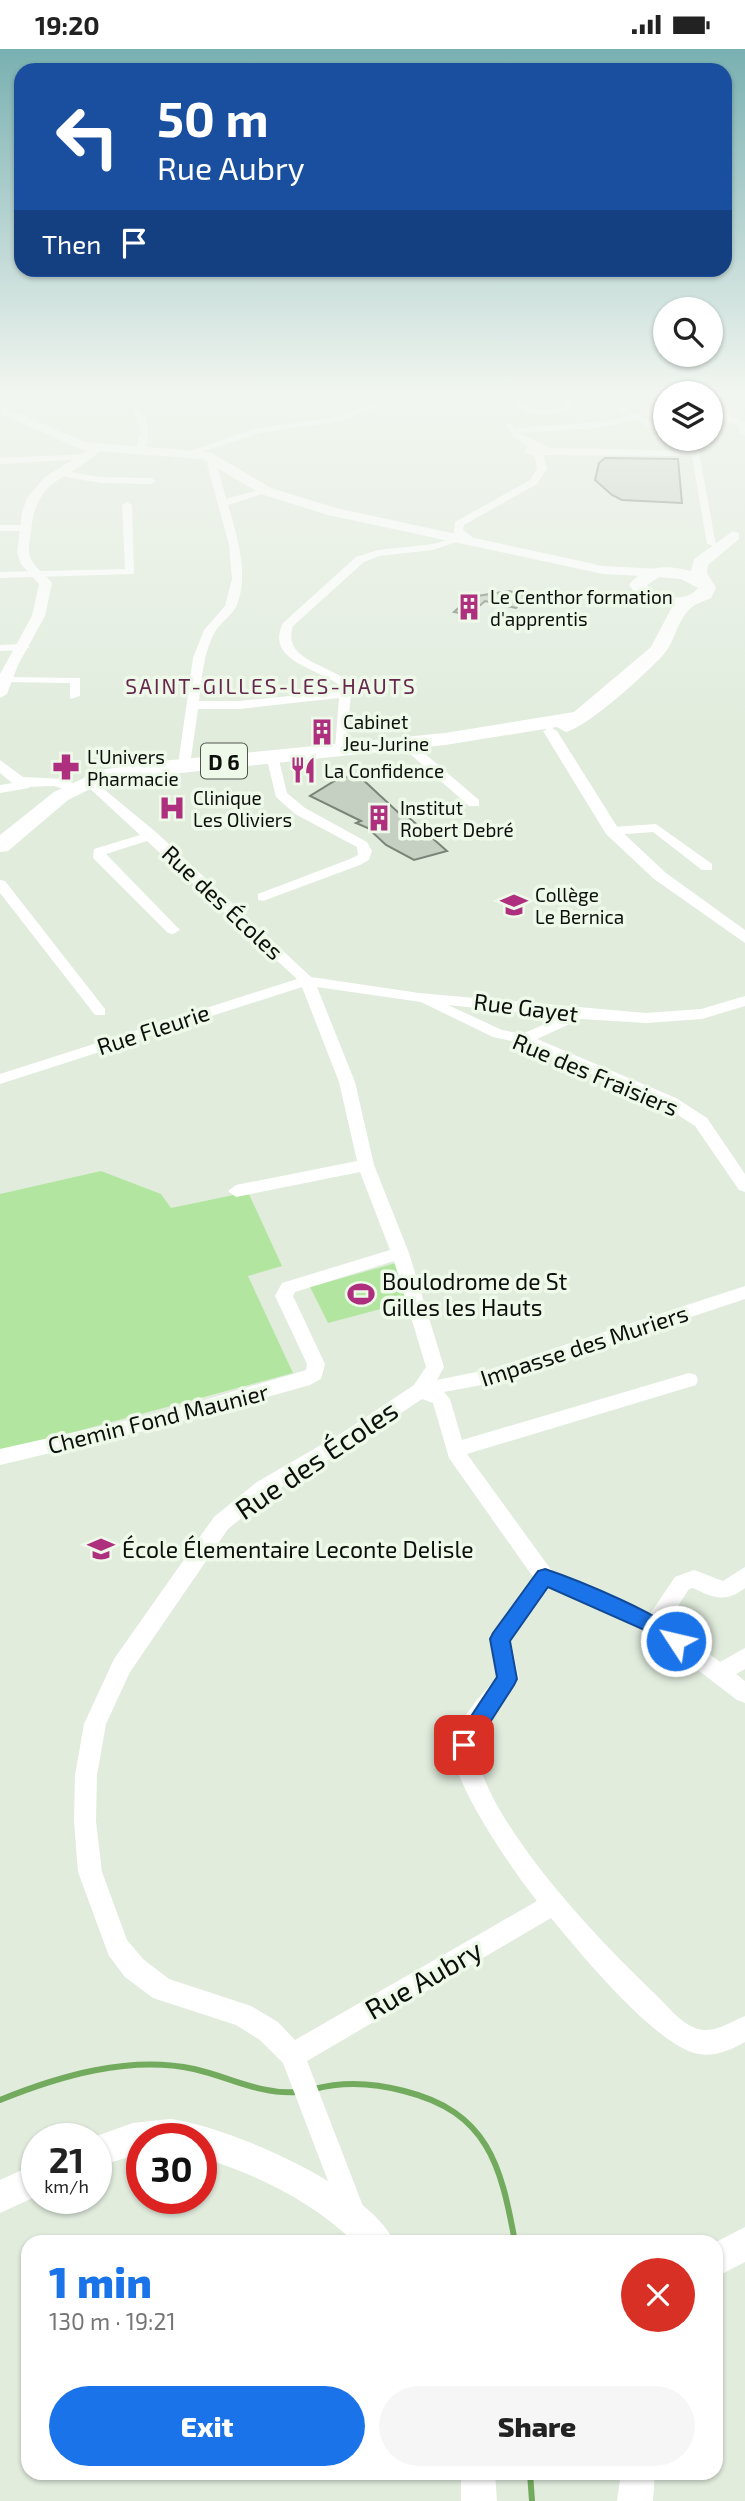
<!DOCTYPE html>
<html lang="en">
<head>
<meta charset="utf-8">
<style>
	:root { --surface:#fff; --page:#f6f6f6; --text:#222; --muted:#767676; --accent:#1a73e8 }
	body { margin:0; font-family:"Exo 2",sans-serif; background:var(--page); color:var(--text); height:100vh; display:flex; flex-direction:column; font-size:26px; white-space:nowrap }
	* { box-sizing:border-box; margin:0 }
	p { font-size:23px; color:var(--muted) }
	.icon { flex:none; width:38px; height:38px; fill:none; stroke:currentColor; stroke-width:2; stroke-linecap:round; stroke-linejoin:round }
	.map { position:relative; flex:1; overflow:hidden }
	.sheet { position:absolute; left:21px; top:2186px; width:702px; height:245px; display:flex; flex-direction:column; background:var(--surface); border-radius:21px; box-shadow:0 2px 5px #0004 }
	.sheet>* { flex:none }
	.hud { position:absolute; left:14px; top:14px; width:718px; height:214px; border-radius:21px; box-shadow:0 2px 5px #0004; background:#1a4fa0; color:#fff; overflow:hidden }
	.buttons { position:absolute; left:653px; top:248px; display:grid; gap:14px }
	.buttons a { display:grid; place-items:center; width:70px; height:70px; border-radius:50%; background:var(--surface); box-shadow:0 2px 5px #0004; font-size:35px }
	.speed { position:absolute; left:21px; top:2074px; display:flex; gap:14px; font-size:35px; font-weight:700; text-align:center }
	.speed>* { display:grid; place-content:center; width:91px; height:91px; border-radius:50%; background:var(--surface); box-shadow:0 2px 5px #0004; line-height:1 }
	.speed small { font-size:18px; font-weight:400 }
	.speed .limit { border:10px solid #d22; background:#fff; color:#111 }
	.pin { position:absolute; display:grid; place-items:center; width:60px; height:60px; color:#fff; margin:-30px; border-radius:14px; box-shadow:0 4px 10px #0006 }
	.me { position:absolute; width:77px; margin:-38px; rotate:305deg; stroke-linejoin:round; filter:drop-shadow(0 0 5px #0008) }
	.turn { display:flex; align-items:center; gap:24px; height:147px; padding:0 28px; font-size:32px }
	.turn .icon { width:91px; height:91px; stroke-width:2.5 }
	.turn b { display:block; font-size:49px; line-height:60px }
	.then { display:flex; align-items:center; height:66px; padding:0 28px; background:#0003; gap:14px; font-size:26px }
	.round { display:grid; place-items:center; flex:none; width:74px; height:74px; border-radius:37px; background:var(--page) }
	.head { display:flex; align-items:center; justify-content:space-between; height:119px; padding:0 28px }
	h1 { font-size:42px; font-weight:800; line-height:52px; color:var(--accent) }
	.action { display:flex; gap:14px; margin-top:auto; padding:14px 28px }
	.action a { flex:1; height:80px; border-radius:42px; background:var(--accent); color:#fff; font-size:28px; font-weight:800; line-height:80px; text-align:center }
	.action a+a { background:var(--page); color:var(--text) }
	.status { display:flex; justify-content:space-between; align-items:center; height:49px; padding:0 35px; background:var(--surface); direction:ltr }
	.status svg { height:19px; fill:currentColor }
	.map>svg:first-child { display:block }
</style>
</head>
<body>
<div class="status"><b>19:20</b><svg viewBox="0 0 49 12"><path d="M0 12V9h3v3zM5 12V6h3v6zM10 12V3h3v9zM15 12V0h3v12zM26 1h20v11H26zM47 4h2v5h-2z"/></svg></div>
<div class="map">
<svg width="745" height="2452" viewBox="0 0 745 2452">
	<rect width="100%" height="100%" fill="#e1ecdd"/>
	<g fill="#b2e6a0">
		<polygon points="101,1122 161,1145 171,1159 248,1143 282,1217 248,1227 293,1324 0,1403 0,1145"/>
		<polygon points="396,1214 411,1252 328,1274 310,1238"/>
	</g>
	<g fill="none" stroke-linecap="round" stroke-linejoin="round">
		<g stroke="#73ab5e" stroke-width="6">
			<path d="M314,2040C344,2032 374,2034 404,2042C488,2063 501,2116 515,2193"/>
			<path d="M0,2051C59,2027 130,2006 194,2020C230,2028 260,2046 298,2043"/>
			<polyline points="530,2424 532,2452"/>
		</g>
	</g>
	<g fill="#c5d0c2" stroke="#7a8477" stroke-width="2">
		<polygon points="605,409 678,410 682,454 622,451 612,446 595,431 599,414"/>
		<polygon points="509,542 529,547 516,559 485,552 469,566 454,563 471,548"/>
		<polygon points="353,726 360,728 402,767 406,766 447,802 414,811 386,796 368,779 356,774 361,772 310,747 336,731"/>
	</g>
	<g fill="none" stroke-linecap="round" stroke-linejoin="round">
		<g fill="#fff" fill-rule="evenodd">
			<polygon points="380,343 388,343 385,356 337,373 260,384 195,405 187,403 256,379 335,368 378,352"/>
			<path d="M504,343H513C527,360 541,365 562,358L572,343H581L568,362C541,371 522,367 504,343Z"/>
			<polygon points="672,343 682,343 683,345 673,345"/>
			<polygon points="619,356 665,380 657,382 636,371 599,379 519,384 550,399 699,402 716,497 707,495 692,407 544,406 547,420 537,435 464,476 463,481 475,490 475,494 467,494 454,484 455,473 530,431 537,420 535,408 525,403 527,397 513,388 506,375 512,375 515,379 599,373 628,367 616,361"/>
			<path d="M136,357C151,368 150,385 146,401L141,404L136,401L141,381L132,360Z"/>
			<polygon points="710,357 745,373 745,387 740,384 739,377 710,364"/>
			<polygon points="88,405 88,409 85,410 0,415 0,409"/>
			<path d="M212,412L217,415L226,450L266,439L271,442L228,456C237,487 250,526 236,558C231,567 220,574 215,583C203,604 202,629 199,652H239L340,642V637C319,619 264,613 283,574L356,508L378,501L433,495L454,489L459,492L433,501L379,507L364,513L293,577C281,613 333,615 352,636L345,703L335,700L339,649L239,660H198L190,716L184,720L178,716L193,609L204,581L225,557L232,530L229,496L207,415Z"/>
			<polygon points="59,421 100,428 151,429 156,432 151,435 100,434 56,426 54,424"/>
			<polygon points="127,453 132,456 134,525 0,529 0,523 125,520 122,456"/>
			<polygon points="0,476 25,476 30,479 25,482 0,482"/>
			<polygon points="0,596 24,595 30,598 24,601 0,602"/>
			<polygon points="5,628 80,629 80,647 70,650 70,634 1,633 0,630"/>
			<polygon points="401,691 409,691 479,751 479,757 469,757 401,697"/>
			<polygon points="272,703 278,707 287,744 305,759 367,793 372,802 369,811 360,816 263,852 258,851 258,845 350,810 358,806 357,798 295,765 276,748 266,707"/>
			<path d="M88,727L157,784L311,928L419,944L646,964L701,960L745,947V957L702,970L646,974L581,970L537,990L676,1049L707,1069L745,1125V1143L739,1141L695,1077L664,1057L520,994L493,988L421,953L317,938L355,1033L374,1116L409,1204L444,1318L437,1331L491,1320L745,1237V1250L492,1334L444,1343L450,1350L462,1391L689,1324L696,1326L698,1331L696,1336L467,1405L552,1522L650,1565L675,1528L694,1521L723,1532L745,1518V1539C726,1554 713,1549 693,1539L689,1540L667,1574L720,1613L745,1599V1620L736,1625L745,1632V1654L737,1651L647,1582L549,1539L511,1592L519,1630L484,1679L475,1696C483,1771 600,1893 654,1944C666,1955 679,1973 695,1979C714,1986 729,1973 745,1967V1993C731,2001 715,2008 698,2005C655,1996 580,1904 551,1869L307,2012L366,2165L362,2174L353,2178L344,2174L283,2014L260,1991L236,1976L153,1949L125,1928L109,1907L78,1823L74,1772L75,1726L84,1675L114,1610L214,1468L257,1433L345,1382L414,1336L426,1318L394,1212L295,1243L293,1247L325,1315L321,1330L310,1336L164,1377L0,1416V1400L164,1363L306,1321L307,1315L275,1247L282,1234L390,1201L360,1123L236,1148L228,1142L236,1136L357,1112L339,1033L302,938L0,1035V1025L297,930L147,792L106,805L180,881L173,885L168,884L93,809L94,800L140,786L84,734V728ZM448,956L561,968L522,985L502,981ZM422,1350L433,1354L449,1409L533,1528L493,1584L489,1590L497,1628C482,1646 456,1671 453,1696C449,1731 514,1823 537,1852L295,1991L278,1973L251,1957L169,1930L143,1910L127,1891L102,1823L96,1772L97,1726L106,1675L130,1623L228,1480L271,1445L359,1392Z"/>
			<polygon points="25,732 31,736 29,739 0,744 0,736"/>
			<polygon points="656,775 712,815 712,821 702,821 653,783 612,786 605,782 612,778"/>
			<polygon points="0,831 5,832 105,960 105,966 95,966 0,844"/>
		</g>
		<g fill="#fff" fill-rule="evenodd">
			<path d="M92,398L102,400C69,432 36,427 31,482C30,490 27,502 31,510C35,519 46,526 52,534L45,567L18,616L7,645L0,649V625L32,567L39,535L21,515L17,504L22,463L27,449L45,428Z"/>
			<polygon points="550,678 557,682 618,779 666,824 745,881 745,894 654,830 606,785 543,682"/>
			<polygon points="0,711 23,728 64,730 82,738 74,743 54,737 26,738 12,734 0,724"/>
			<path d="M170,2070C225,2076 372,2139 394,2193H354C312,2152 257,2126 201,2108V2090H142V2104L96,2118V2090H88L133,2074Z"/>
			<polygon points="37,2114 37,2147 0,2164 0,2131"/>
			<polygon points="745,2178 745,2213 716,2228 716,2193"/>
			<polygon points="461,2424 495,2424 497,2452 461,2452"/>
			<polygon points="621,2424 655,2424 653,2452 617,2452"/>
		</g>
		<polygon fill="#fff" fill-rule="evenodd" points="0,356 85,393 210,403 271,439 336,459 603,517 659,520 666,524 659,528 603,525 328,466 261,445 202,410 83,401 0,365"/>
		<path fill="#fff" fill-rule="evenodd" d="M733,482L739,484V490L708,516L707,524L716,539L711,549C705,552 697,554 692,558C677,570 676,591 664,605C647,624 589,677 566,683L557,678L445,696L106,732L68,751L8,802L0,803V786L54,743L101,721L152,713L445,684L574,663L651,598L672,558C653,557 640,552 629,536C645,515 667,516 691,522L694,510ZM659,528L681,530L698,539C687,554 658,550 647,536Z"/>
	</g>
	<linearGradient id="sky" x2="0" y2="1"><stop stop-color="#79b0b1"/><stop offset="0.5" stop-color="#f2f6f0"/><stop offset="1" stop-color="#f2f6f0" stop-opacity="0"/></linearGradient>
	<rect width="745" height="687" fill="url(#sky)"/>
	<path fill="#1a73e8" stroke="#114b97" stroke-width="2" d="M545,1520C572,1529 674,1569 685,1592L682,1598H669L647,1582L548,1538L510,1592L517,1630L514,1636L471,1703L464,1705L456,1703L454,1696L456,1690L497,1628L490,1590L493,1584L538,1522Z"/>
	<defs>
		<g id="building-bare" transform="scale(2.1)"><path d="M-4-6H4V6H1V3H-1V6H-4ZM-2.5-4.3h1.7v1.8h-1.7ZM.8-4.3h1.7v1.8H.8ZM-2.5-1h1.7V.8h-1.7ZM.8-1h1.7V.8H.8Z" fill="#ae2f7d" stroke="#eef9ea" stroke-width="2.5" paint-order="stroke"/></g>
		<g id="pharmacy-bare" transform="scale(2.1)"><path d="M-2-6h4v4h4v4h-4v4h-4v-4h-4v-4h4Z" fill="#ae2f7d" stroke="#eef9ea" stroke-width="2.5" paint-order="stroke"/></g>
		<g id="restaurant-bare" transform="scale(2.1)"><path d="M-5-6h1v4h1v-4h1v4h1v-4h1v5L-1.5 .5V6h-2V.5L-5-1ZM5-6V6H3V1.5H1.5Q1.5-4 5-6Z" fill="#ae2f7d" stroke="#eef9ea" stroke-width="2.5" paint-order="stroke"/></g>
		<g id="hospital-bare" transform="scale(2.1)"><path d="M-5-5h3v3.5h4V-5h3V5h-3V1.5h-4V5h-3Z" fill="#ae2f7d" stroke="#eef9ea" stroke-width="2.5" paint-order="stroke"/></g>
		<g id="school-bare" transform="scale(2.1)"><path d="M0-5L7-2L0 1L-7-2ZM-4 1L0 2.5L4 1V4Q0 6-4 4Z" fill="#ae2f7d" stroke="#eef9ea" stroke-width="2.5" paint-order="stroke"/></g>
		<g id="stadium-bare" transform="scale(2.1)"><path d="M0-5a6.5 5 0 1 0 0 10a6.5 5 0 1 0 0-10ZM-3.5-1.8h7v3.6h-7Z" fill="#ae2f7d" stroke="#eef9ea" stroke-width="2.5" paint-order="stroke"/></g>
	</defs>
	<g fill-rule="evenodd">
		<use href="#building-bare" x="469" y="558"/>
		<use href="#building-bare" x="322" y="683"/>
		<use href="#pharmacy-bare" x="66" y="718"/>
		<use href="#restaurant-bare" x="303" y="721"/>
		<use href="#hospital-bare" x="172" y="759"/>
		<use href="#building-bare" x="379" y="769"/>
		<use href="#school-bare" x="514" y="856"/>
		<use href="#stadium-bare" x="361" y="1245"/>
		<use href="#school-bare" x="101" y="1500"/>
	</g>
	<g text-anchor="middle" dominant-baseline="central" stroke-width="7" stroke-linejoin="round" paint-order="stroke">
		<g font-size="19" fill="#0c0f0b" stroke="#eef9ea" text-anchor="start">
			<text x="490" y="547">Le Centhor formation<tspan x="490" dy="22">d'apprentis</tspan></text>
			<text x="343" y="672">Cabinet<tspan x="343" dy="22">Jeu-Jurine</tspan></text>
			<text x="87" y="707">L'Univers<tspan x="87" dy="22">Pharmacie</tspan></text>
			<text x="324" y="721">La Confidence</text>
			<text x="193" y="748">Clinique<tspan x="193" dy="22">Les Oliviers</tspan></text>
			<text x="400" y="758">Institut<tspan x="400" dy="22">Robert Debré</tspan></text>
			<text x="535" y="845">Collège<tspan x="535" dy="22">Le Bernica</tspan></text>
		</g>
		<g font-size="21" letter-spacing="2" fill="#65274b" stroke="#eef9ea">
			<text x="271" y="636">SAINT-GILLES-LES-HAUTS</text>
		</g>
		<rect fill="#eef9ea" stroke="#50554e" stroke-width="2" x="201" y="694.5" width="46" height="35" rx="5"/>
		<g font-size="21" font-weight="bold" fill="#0c0f0b">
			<text x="224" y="712">D 6</text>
		</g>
		<g font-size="23" fill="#0c0f0b" stroke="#eef9ea">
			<text transform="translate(223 853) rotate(43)">Rue des Écoles</text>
			<text transform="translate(526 958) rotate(7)">Rue Gayet</text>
			<text transform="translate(153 980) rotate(-18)">Rue Fleurie</text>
			<text transform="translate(596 1025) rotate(23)">Rue des Fraisiers</text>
			<text transform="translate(584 1296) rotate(-18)">Impasse des Muriers</text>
			<text transform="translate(158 1369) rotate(-14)">Chemin Fond Maunier</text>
		</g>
		<g font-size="23" fill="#0c0f0b" stroke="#eef9ea" text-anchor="start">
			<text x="382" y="1232">Boulodrome de St<tspan x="382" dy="26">Gilles les Hauts</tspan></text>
			<text x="122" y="1500">École Élementaire Leconte Delisle</text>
		</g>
		<g font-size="28" fill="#0c0f0b" stroke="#eef9ea">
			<text transform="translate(316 1410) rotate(-34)">Rue des Écoles</text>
			<text transform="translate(423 1930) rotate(-30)">Rue Aubry</text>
		</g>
	</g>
</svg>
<div class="buttons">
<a><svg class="icon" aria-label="search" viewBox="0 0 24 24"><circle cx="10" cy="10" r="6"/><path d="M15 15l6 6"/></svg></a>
<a><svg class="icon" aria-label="layers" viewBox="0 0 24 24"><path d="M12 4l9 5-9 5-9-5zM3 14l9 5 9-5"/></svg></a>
</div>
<div class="speed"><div>21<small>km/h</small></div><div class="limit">30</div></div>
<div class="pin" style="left:464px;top:1696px;background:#d93025"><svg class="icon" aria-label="arrive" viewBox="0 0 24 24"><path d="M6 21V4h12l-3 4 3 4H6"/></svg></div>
<svg class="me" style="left:676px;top:1592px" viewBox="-20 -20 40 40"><circle r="17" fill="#1a73e8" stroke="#fff" stroke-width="3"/><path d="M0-11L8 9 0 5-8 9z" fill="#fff"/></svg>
<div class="hud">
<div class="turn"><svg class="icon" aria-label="left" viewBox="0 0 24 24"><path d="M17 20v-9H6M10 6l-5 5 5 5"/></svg><div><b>50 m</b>Rue Aubry</div></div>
<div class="then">Then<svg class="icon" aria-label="arrive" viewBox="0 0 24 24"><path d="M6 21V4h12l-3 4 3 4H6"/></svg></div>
</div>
<section class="sheet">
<div class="head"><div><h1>1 min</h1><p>130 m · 19:21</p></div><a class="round" style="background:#d93025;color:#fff"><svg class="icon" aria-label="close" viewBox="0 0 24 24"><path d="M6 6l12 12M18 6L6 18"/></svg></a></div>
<div class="action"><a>Exit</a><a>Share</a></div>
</section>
</div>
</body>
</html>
